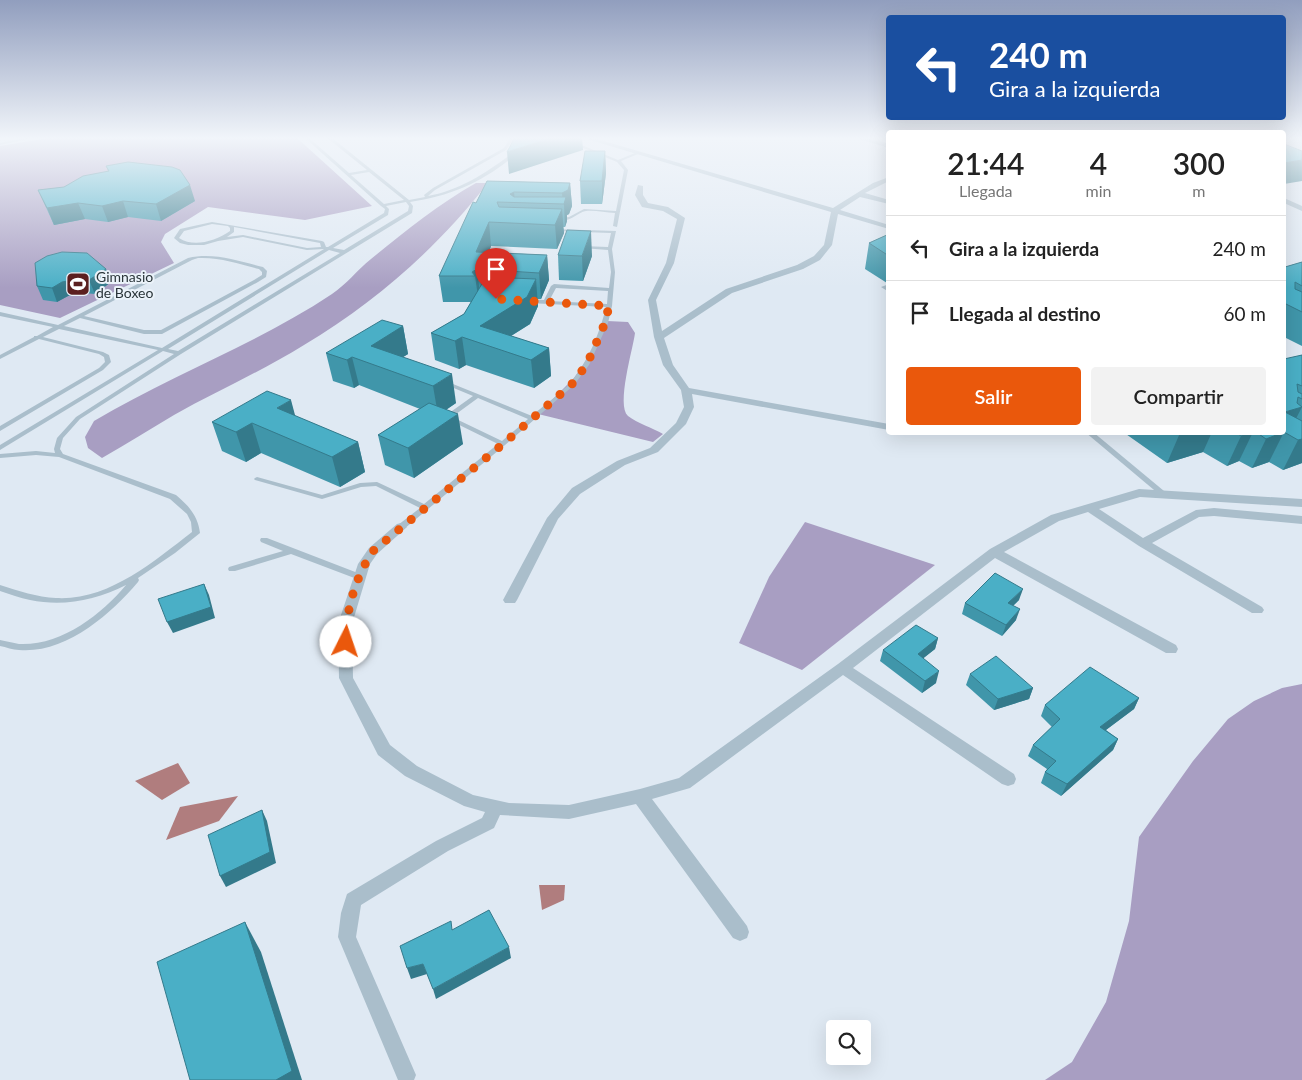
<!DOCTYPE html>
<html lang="es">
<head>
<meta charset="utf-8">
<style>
	:root { --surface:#fff; --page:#f2f2f2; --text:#222; --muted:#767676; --line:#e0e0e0; --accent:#ea580c }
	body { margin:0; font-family:Lato,sans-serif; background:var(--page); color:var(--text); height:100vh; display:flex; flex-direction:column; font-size:19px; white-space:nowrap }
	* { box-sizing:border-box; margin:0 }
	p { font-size:16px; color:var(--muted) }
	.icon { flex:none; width:28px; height:28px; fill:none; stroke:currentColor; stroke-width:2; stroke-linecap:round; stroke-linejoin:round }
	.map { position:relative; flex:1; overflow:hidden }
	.details { position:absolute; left:886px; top:130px; width:400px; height:305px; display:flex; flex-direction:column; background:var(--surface); border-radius:5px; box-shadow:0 5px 20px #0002 }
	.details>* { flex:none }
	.hud { position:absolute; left:886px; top:15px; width:400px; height:105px; border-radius:5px; box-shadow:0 5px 20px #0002; background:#1a4fa0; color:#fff; overflow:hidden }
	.buttons { position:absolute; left:826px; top:1020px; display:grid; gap:10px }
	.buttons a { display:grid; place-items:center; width:45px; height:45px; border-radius:5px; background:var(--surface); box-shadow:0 5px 20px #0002; font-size:25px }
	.pin { position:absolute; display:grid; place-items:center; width:42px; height:42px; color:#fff; margin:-51px -21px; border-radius:50% 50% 50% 0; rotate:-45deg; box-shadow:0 0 5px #0007 }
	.pin .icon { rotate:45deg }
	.me { position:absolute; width:55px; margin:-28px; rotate:4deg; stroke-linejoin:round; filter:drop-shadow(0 0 4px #0008) }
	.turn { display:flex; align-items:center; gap:18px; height:105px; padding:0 20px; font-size:22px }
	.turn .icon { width:65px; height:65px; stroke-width:2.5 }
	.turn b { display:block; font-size:35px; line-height:42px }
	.eta { display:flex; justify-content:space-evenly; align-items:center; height:85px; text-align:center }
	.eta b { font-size:30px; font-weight:600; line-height:35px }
	.button { display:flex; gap:10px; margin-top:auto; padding:10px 20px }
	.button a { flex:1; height:58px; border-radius:5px; background:var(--accent); color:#fff; font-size:20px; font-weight:600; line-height:58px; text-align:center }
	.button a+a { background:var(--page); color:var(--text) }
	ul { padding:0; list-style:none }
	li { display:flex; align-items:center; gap:15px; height:65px; padding:0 20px; border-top:1px solid var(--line) }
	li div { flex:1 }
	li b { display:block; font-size:19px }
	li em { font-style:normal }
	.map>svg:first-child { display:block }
</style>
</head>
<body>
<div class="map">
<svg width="1302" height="1080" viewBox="0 0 1302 1080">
	<rect width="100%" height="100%" fill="#dfe9f3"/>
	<g fill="#a89ec2">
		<polygon points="54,137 296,137 372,206 305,220 208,207 165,234 161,242 174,263 60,318 0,305 0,146"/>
		<path d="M476,183H488C436,249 376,302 304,345C262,371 217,391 174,415C150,429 127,444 102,458L88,448L85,437L94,421C171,375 257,344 332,294C347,284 357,270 371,259C404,232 439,204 476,183Z"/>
		<path d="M607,321L628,322L635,333C633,349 616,405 628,416C637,423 653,428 663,434L653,442L538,414L574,378L590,355Z"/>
		<polygon points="805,522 935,565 802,670 739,643 769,577"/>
		<polygon points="1302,684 1302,1080 1045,1080 1072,1062 1106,1002 1129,921 1139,837 1193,761 1228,719 1254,701 1282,688"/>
	</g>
	<g fill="#b07d7e">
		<polygon points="178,763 190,783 162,800 135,781"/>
		<polygon points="238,796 219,821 166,840 180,807"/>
		<polygon points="539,885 565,885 564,900 542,910"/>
	</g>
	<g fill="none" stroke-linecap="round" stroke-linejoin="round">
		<g fill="#aabecb" fill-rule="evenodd">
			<polygon points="29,137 38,137 0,145 0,143"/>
			<path d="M304,137H308L349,173L367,170L326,137H331L409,200L425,197L424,195L433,188L504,148L511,137H515L506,150L435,190L428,196C461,190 487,172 514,152L517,153C486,181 451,196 410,202L413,206L412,213L181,354L80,419L63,438L60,449L63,454L176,495C189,506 198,516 200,533L175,553L138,578L139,580L138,582C110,615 65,654 19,650C13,650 6,647 0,646V640C6,641 13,643 19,644C61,646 101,615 126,585C96,600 64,607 30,600C20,598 10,594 0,591V585C19,591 37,597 56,598C108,601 153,562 192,532L191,522L187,514L170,499L59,457L36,455L0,458V454L36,451L55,453L54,449L57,438L76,417L174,354L163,351L0,450V445L158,350L59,329L43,337L103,352L109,355L111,362L103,370L0,431V426L99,368L105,362L104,357L99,354L39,339L0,359V355L34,337V336H37L53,327L0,316V312L58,325L188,258C214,252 238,261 263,267L267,271L266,277L258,282L162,334H144L80,318L64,326L162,348L324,249L307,250L243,237L218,241L204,245H188L180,243L174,238L180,229L212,222L322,241L324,242L326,247H328L384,213L385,209L381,206ZM369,172L404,200L384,204L351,175ZM406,202L409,206L408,211L344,250L333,248L388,215L389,209L386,206ZM212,224L228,226L230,228V231C215,241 194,248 179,238L184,231ZM234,227L320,243L321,247L307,248L243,235L227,237L234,232ZM329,250L340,253L178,351L168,349ZM198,258C220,257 239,264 259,269L262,272V275L254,280L161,330H144L84,316L192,260Z"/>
			<path d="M565,137H569L567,139L618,160L635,153L638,154L621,161L628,170L617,227L613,226L615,213C606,213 595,210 586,211C575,213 571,224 556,219L558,218L569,217L584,209L616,211L624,170L617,162L564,140Z"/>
			<path d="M553,229L616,231L612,249L615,272L612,306L608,323L589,365L574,385L505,445L404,529H401L397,527L398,525L420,508L376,486L361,487L322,499L255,480L254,479L255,478L257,477L322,495L360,483L377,482L424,504L498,444L445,418V416L473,396L444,384V382H448L532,416C544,405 560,394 571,382C588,361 600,333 606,307L529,303L526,301L529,299L544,300L551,286L554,284L609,288L611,272L608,250L582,248L580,247L582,246L608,247L611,233L555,231H553ZM556,288L608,291L607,304L549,301ZM478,398L528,419L502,441L452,417Z"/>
			<polygon points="889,284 889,287 888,287 889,292 881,287"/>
			<polygon points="1085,432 1093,432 1164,491 1166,493 1164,495 1160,495"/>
			<polygon points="261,538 267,538 363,575 364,577 363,579 357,579 291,554 235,571 229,571 228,569 229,567 283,551 261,542 260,540"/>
		</g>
		<g fill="#aabecb" fill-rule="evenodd">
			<polygon points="580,137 590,137 833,208 873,183 889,177 889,181 865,193 889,200 889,204 860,197 840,210 889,225 889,229 838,214 832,245 820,260 803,269 732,293 664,338 673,365 689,388 889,424 889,430 692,394 694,407 686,424 658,452 625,465 580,494 558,519 517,600 515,603 505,603 503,600 547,518 572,488 617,461 650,448 676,423 684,407 681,390 663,365 654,337 648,300 666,263 677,219 663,211 642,207 635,195 638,185 643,186 643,195 648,203 668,207 685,218 674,263 656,300 662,331 726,289 797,265 814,256 824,245 831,212"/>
			<polygon points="852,137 863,137 889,144 889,148"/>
			<polygon points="1284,198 1302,206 1302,211 1284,203"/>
			<polygon points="1139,489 1302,499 1302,507 1140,497 1099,509 1143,538 1196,510 1214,508 1302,516 1302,524 1214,516 1199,517 1152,543 1262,607 1264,610 1262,613 1252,613 1139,546 1088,512 1059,521 1004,552 1176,645 1178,649 1176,653 1166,653 995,558 853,668 1014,774 1016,779 1014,784 1008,786 1002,784 843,675 690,788 652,799 747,926 749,932 747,938 740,941 733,938 636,804 569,819 500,815 494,828 448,851 361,905 356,937 416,1075 414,1080 398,1080 338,937 341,913 347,894 436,841 482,818 485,812 464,806 405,776 378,755 339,678 338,624 358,564 369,548 397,524 401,523 407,527 377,554 370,564 352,624 353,678 390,745 417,766 473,795 509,803 569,805 640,789 679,778 838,664 990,549 1051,515"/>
		</g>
	</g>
	<g fill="#4096aa">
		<polygon points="605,151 606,173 602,204 581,204 580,181"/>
		<polygon points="106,166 195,201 161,221 128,217 108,222 85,219 54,225 38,190 64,187 108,171"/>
		<polygon points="487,181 570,183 572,206 569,214 567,215 567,221 565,227 563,227 564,233 557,249 491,246 489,252 547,255 549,280 541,299 537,299 538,306 530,324 511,336 549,348 551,376 534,388 466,365 459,369 435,360 431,333 464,314 471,302 443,302 439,276"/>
		<polygon points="889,234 889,283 887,283 865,269 869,243"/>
		<polygon points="558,255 592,256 583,281 559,280"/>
		<polygon points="1302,262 1302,346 1284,337 1284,266 1285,267"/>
		<polygon points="106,269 111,282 95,294 83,293 68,296 57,302 43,300 37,286"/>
		<polygon points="403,326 408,354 403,357 456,403 446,410 463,444 414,478 385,465 378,435 420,409 359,385 354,388 333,381 326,353"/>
		<polygon points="1302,355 1302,463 1283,470 1269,462 1252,468 1239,461 1227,466 1203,452 1167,463 1123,432 1284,432"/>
		<polygon points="295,416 358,442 365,472 340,487 261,453 246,462 222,451 212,422"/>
		<polygon points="1019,600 1013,606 1016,620 1002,636 962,614 965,603"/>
		<polygon points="938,638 935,649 923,658 936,683 922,693 880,661 883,650"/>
		<polygon points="970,674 1033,688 1029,699 994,710 966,685"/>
		<polygon points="1139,698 1134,709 1106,730 1118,739 1113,750 1061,796 1041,783 1045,772 1047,769 1028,756 1033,745 1052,727 1041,716 1045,705"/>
	</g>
	<g fill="#347a8b">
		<polygon points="555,137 582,137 583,150 509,174 507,152"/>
		<polygon points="605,151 606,173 602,204 602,181"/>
		<polygon points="1302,160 1302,181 1284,184 1284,163"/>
		<polygon points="570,183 572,206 569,214 567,215 567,221 565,227 564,204 563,204 562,193"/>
		<polygon points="190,185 195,201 161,221 156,204"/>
		<polygon points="514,192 515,202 510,194"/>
		<polygon points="123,201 128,217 108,222 102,206"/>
		<polygon points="78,203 85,219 54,225 47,208"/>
		<polygon points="562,209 564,233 557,249 555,225"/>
		<polygon points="489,222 491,246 482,270 476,252"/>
		<polygon points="591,231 592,256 583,281 582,256"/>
		<polygon points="547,255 549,280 541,299 539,273"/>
		<polygon points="106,269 111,282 95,294 89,280"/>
		<polygon points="477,269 480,295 478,297 475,276 472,272"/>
		<polygon points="889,272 889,283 887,283"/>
		<polygon points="78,279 83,293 68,296 57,302 52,288 62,282"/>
		<polygon points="536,279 538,306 530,324 493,347 480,326"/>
		<polygon points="403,326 408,354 384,369 371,346"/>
		<polygon points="462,337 466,365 459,369 455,341"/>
		<polygon points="549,348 551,376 534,388 531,360"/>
		<polygon points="352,357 359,385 354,388 347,360"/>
		<polygon points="452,374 456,403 438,415 433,386"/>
		<polygon points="291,400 299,430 277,408"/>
		<polygon points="1302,407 1288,434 1284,432 1269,462 1252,468 1266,439 1285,412"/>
		<polygon points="458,414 463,444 414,478 408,448"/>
		<polygon points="252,423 261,453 246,462 236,432"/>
		<polygon points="1182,432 1212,432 1203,452 1167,463 1180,433"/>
		<polygon points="1250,432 1253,432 1239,461 1227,466 1241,436"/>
		<polygon points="1302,439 1302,463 1283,470 1298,440"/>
		<polygon points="358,442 365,472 340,487 332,457"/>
		<polygon points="204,584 209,595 215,618 173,633 167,622"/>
		<polygon points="1023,589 1019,600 1004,614 1008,603"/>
		<polygon points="1020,609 1016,620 1002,636 1006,625"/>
		<polygon points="938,638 935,649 915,665 918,654"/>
		<polygon points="939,671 936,683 922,693 925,681"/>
		<polygon points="1033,688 1029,699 994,710 998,699"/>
		<polygon points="1139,698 1134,709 1095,738 1100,727"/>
		<polygon points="1118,739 1113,750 1061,796 1067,784"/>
		<polygon points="262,810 267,821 276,863 226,887 220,876"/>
		<polygon points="245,922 261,952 302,1080 276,1080"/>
		<polygon points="509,947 511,958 436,999 433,989"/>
		<polygon points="423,964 427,974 411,979 407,968"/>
	</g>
	<g fill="#4aafc6" stroke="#347a8b">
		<polygon points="515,137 555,137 507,152"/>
		<polygon points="1284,144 1302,151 1302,160 1284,163"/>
		<polygon points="585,151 605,151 602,181 580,181"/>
		<polygon points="128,162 172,167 180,170 190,185 156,204 123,201 102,206 78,203 47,208 38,190 64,187 83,176 109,171 106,166"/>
		<polygon points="487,181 570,183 568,190 562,193 514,192 510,194 514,197 566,197 564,204 497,202 499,207 562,209 555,225 489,222 476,252 547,255 539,273 477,269 472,272 475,276 439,276 473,202 476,203"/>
		<polygon points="567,230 591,231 582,256 558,255"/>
		<polygon points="889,234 889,256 869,243"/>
		<polygon points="62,252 87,253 106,269 89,280 78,279 62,282 52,288 37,286 35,263 47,256"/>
		<polygon points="1302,262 1302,286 1295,282 1295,289 1302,292 1302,312 1284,303 1284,266 1285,267"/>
		<polygon points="486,277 536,279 527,297 480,326 549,348 531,360 462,337 455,341 431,333 464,314"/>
		<polygon points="382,320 403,326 371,346 452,374 433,386 352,357 347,360 326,353"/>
		<polygon points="1302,355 1302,386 1297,384 1298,392 1302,394 1302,399 1298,397 1297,403 1302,407 1285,412 1302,421 1302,439 1298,440 1284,432 1284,359"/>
		<polygon points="267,391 291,400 277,408 358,442 332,457 252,423 236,432 212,422"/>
		<polygon points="429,403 458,414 408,448 378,435"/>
		<polygon points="1235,432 1250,432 1241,436"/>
		<polygon points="1256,432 1284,432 1266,439"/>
		<polygon points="995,573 1023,589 1008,603 1020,609 1006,625 965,603"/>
		<polygon points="204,584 211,607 167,622 158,599"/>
		<polygon points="916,625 938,638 918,654 939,671 925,681 883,650"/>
		<polygon points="996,656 1033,688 998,699 970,674"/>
		<polygon points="1090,667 1139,698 1100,727 1118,739 1067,784 1045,772 1056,761 1033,745 1060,719 1045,705"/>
		<polygon points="262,810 270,852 220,876 208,835"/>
		<polygon points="489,910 509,947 433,989 423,964 407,968 400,946 451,921 452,930"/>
		<polygon points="245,922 292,1071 276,1080 190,1080 157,962"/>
	</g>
	<linearGradient id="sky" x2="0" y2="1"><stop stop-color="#919ebe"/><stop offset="0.48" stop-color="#f1f5fa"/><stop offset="1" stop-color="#f1f5fa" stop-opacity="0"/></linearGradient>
	<rect width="1302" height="288" fill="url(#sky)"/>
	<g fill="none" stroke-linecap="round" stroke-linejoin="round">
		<path stroke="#ea580c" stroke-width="9" stroke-dasharray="0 16.2" d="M346,642C345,612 356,576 373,551L503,444L572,384L587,364L605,323L609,306L496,299"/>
	</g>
	<defs>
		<g id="stadium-square" transform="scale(1.25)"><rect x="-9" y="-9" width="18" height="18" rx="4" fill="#5b1f1f" stroke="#ebf3fa"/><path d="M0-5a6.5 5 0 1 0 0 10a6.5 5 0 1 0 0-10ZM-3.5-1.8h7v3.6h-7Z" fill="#fff"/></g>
	</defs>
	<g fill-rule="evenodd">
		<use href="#stadium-square" x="78" y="284"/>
	</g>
	<g text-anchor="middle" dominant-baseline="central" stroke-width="4" stroke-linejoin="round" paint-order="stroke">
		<g font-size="14" fill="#2a3539" stroke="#ebf3fa" text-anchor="start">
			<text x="96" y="276">Gimnasio<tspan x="96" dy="16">de Boxeo</tspan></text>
		</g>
	</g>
</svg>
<div class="buttons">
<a><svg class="icon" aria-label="search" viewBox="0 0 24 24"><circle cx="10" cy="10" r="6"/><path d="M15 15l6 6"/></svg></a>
</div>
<div class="pin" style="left:496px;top:299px;background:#d93025"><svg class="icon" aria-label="arrive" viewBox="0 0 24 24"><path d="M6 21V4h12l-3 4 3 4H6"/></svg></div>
<svg class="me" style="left:346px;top:642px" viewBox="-20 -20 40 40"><circle r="19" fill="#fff"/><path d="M0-13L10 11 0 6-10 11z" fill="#ea580c"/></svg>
<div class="hud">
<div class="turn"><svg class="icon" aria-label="left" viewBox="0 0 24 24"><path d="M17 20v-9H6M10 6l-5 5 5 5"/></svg><div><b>240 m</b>Gira a la izquierda</div></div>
</div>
<section class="details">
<div class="eta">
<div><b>21:44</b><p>Llegada</p></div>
<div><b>4</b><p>min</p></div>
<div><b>300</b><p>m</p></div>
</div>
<ul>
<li><svg class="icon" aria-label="left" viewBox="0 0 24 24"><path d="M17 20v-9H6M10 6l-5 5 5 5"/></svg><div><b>Gira a la izquierda</b></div><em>240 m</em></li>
<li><svg class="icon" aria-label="arrive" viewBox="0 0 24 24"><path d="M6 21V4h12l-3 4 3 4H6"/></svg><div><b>Llegada al destino</b></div><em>60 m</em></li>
</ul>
<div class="button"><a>Salir</a><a>Compartir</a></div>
</section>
</div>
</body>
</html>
